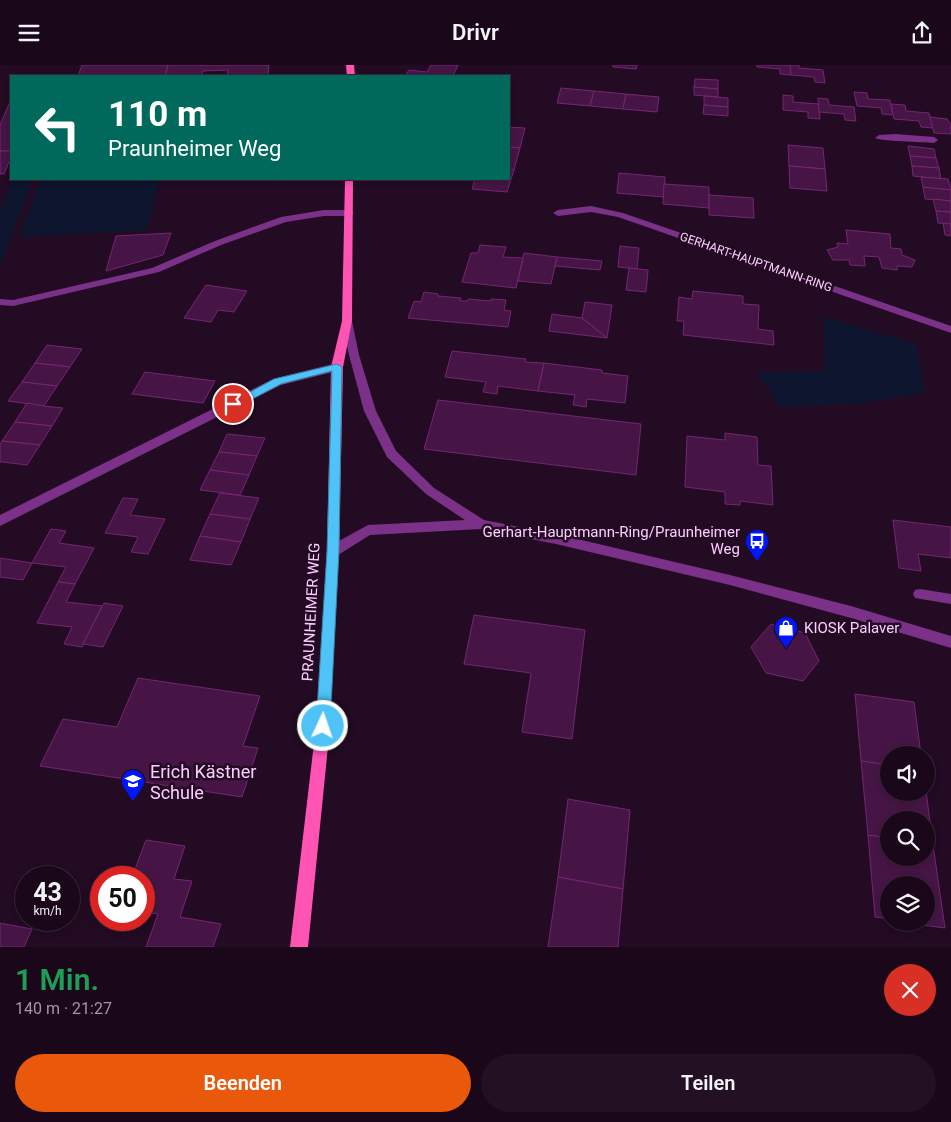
<!DOCTYPE html>
<html lang="de">
<head>
<meta charset="utf-8">
<style>
	:root { --surface:#1a081a; --page:#231123; --text:#f1f3f6; --muted:#9f9aa2; --line:#382939; --accent:#ea580c }
	body { margin:0; font-family:Roboto,sans-serif; background:var(--page); color:var(--text); height:100vh; display:flex; flex-direction:column; font-size:19px; white-space:nowrap }
	* { box-sizing:border-box; margin:0 }
	p { font-size:16px; color:var(--muted) }
	.icon { flex:none; width:28px; height:28px; fill:none; stroke:currentColor; stroke-width:2; stroke-linecap:round; stroke-linejoin:round }
	.map { position:relative; height:882px; overflow:hidden }
	.sheet { display:flex; flex-direction:column; background:var(--surface); flex:1 }
	.sheet>* { flex:none }
	.guide { position:absolute; left:10px; top:10px; width:500px; height:105px; border-radius:0px; box-shadow:0 2px 8px #0003,0 0 0 1px var(--line); background:#00695c; color:#fff; overflow:hidden }
	.buttons { position:absolute; left:880px; top:681px; display:grid; gap:10px }
	.buttons a { display:grid; place-items:center; width:55px; height:55px; border-radius:50%; background:var(--surface); box-shadow:0 2px 8px #0003,0 0 0 1px var(--line); font-size:25px }
	.speed { position:absolute; left:15px; top:801px; display:flex; gap:10px; font-size:25px; font-weight:700; text-align:center }
	.speed>* { display:grid; place-content:center; width:65px; height:65px; border-radius:50%; background:var(--surface); box-shadow:0 2px 8px #0003,0 0 0 1px var(--line); line-height:1 }
	.speed small { font-size:12px; font-weight:400 }
	.speed .limit { border:8px solid #d22; background:#fff; color:#111 }
	.pin { position:absolute; display:grid; place-items:center; width:42px; height:42px; color:#fff; margin:-21px; border:2px solid #fff; border-radius:50%; box-shadow:0 1px 5px #0007 }
	.me { position:absolute; width:55px; margin:-28px; rotate:3deg; stroke-linejoin:round; filter:drop-shadow(0 0 4px #0008) }
	.turn { display:flex; align-items:center; gap:18px; height:105px; padding:0 15px; font-size:22px }
	.turn .icon { width:65px; height:65px; stroke-width:2.5 }
	.turn b { display:block; font-size:35px; line-height:42px }
	.round { display:grid; place-items:center; flex:none; width:52px; height:52px; border-radius:26px; background:var(--page) }
	.summary { display:flex; align-items:center; justify-content:space-between; height:85px; padding:0 15px }
	h1 { font-size:30px; font-weight:600; line-height:38px; color:#1e9e55 }
	.cta { display:flex; gap:10px; margin-top:auto; padding:10px 15px }
	.cta a { flex:1; height:58px; border-radius:30px; background:var(--accent); color:#fff; font-size:20px; font-weight:600; line-height:58px; text-align:center }
	.cta a+a { background:var(--page); color:var(--text) }
	header { display:flex; justify-content:space-between; align-items:center; height:65px; padding:0 15px; background:var(--surface); font-size:22px; font-weight:600 }
	.map>svg:first-child { display:block }
</style>
</head>
<body>
<header><svg class="icon" aria-label="menu" viewBox="0 0 24 24"><path d="M4 6h16M4 12h16M4 18h16"/></svg>Drivr<svg class="icon" aria-label="share" viewBox="0 0 24 24"><path d="M12 15V3M7 8l5-5 5 5M5 13v7h14v-7"/></svg></header>
<div class="map">
<svg width="951" height="882" viewBox="0 0 951 882">
	<rect width="100%" height="100%" fill="#230b23"/>
	<g fill="#0e152e">
		<polygon points="12,114 33,114 0,201 0,145"/>
		<polygon points="40,114 159,114 148,165 19,172"/>
		<polygon points="824,252 916,279 925,328 864,338 780,342 757,307 825,306"/>
	</g>
	<g fill="#461545" stroke="#752573">
		<polygon points="82,0 168,0 165,11 78,11"/>
		<polygon points="168,0 269,0 268,11 227,11 228,5 203,6 201,11 165,11"/>
		<polygon points="431,0 458,0 453,11 455,11 405,11 409,5 427,7"/>
		<polygon points="613,0 637,0 636,4 613,2"/>
		<polygon points="757,0 790,0 791,10 780,9 780,4 757,2"/>
		<polygon points="790,0 799,0 799,3 823,5 825,18 815,17 814,12 791,10"/>
		<polygon points="695,14 718,15 718,24 694,22"/>
		<polygon points="694,22 718,24 718,32 694,30"/>
		<polygon points="561,23 594,26 590,41 557,38"/>
		<polygon points="594,26 626,29 623,44 590,41"/>
		<polygon points="854,27 867,28 868,34 890,35 893,50 882,49 881,43 857,41"/>
		<polygon points="626,29 659,32 657,47 623,44"/>
		<polygon points="783,30 793,31 793,37 819,39 820,54 808,53 808,47 783,45"/>
		<polygon points="704,31 728,33 728,42 704,40"/>
		<polygon points="818,33 828,34 829,40 854,42 856,56 845,55 844,49 819,47"/>
		<polygon points="11,34 11,86 0,86 0,60"/>
		<polygon points="891,39 905,40 906,46 929,48 933,63 921,62 919,56 894,54"/>
		<polygon points="704,40 728,42 728,51 703,49"/>
		<polygon points="930,52 947,54 951,60 951,69 934,68"/>
		<polygon points="509,62 525,63 520,83 509,82"/>
		<polygon points="788,80 823,83 825,104 789,101"/>
		<polygon points="908,81 934,84 936,93 910,91"/>
		<polygon points="509,82 520,83 514,105 509,104"/>
		<polygon points="0,86 11,86 11,92 4,109 0,109"/>
		<polygon points="910,91 936,93 939,103 912,101"/>
		<polygon points="789,101 825,104 827,126 790,123"/>
		<polygon points="912,101 939,103 941,114 913,111"/>
		<polygon points="509,104 514,105 507,127 472,124 475,114 509,114"/>
		<polygon points="619,108 665,112 664,132 617,128"/>
		<polygon points="921,112 948,114 951,125 923,122"/>
		<polygon points="664,119 709,122 709,143 663,139"/>
		<polygon points="923,122 951,125 951,136 925,134"/>
		<polygon points="709,130 753,133 754,153 709,150"/>
		<polygon points="933,134 951,136 951,147 936,146"/>
		<polygon points="936,146 951,147 951,159 938,158"/>
		<polygon points="943,158 951,159 951,171 945,170"/>
		<polygon points="846,165 890,169 891,183 901,184 902,190 915,195 912,202 897,201 897,205 882,203 879,192 864,191 865,201 850,200 849,195 833,195 827,185 838,182 837,178 848,179"/>
		<polygon points="171,168 163,190 106,206 116,171"/>
		<polygon points="480,180 506,182 503,192 523,193 516,223 462,217 471,188 478,188"/>
		<polygon points="620,181 639,183 637,204 618,202"/>
		<polygon points="524,188 557,192 551,219 518,216"/>
		<polygon points="557,192 602,196 600,205 555,201"/>
		<polygon points="629,203 648,205 646,227 626,225"/>
		<polygon points="206,220 247,226 234,247 218,245 211,257 184,253"/>
		<polygon points="693,226 743,231 743,239 759,240 758,264 773,266 774,280 683,270 684,256 677,256 679,232 692,234"/>
		<polygon points="424,227 438,229 438,231 461,233 460,236 468,236 468,234 491,236 491,234 506,235 504,245 511,246 508,262 408,253 414,236 421,237"/>
		<polygon points="585,237 612,240 607,273 582,253"/>
		<polygon points="552,249 582,253 607,273 549,266"/>
		<polygon points="47,280 82,284 70,302 35,298"/>
		<polygon points="452,286 526,294 525,297 544,298 538,326 498,321 497,329 483,327 486,317 445,312"/>
		<polygon points="35,298 70,302 57,321 22,317"/>
		<polygon points="544,298 602,305 602,308 628,311 625,338 587,334 586,342 573,340 575,330 538,326"/>
		<polygon points="145,307 215,316 203,338 132,329"/>
		<polygon points="22,317 57,321 44,341 8,336"/>
		<polygon points="438,335 641,359 636,410 424,384"/>
		<polygon points="27,338 44,341 63,343 52,361 15,357"/>
		<polygon points="15,357 52,361 40,380 2,376"/>
		<polygon points="725,368 757,372 758,400 771,401 773,440 740,436 740,440 725,439 725,427 685,422 687,371 725,375"/>
		<polygon points="227,369 265,373 257,391 219,387"/>
		<polygon points="2,376 40,380 27,400 3,397 0,397 0,379"/>
		<polygon points="219,387 257,391 249,410 210,405"/>
		<polygon points="210,405 249,410 240,430 200,425"/>
		<polygon points="220,428 259,433 250,454 210,449"/>
		<polygon points="123,433 138,434 130,450 165,454 148,489 131,487 138,472 105,468"/>
		<polygon points="210,449 250,454 241,477 200,471"/>
		<polygon points="893,455 951,462 951,493 918,489 921,506 899,503"/>
		<polygon points="51,464 66,466 59,478 94,483 75,519 58,517 66,502 32,498"/>
		<polygon points="200,471 241,477 231,500 190,495"/>
		<polygon points="0,493 32,498 23,515 0,512"/>
		<polygon points="58,517 75,519 66,537 102,541 82,582 64,579 72,562 37,558"/>
		<polygon points="104,538 123,541 103,582 83,579"/>
		<polygon points="474,550 585,565 572,674 522,667 531,608 464,599"/>
		<polygon points="771,559 805,568 819,596 803,616 766,608 751,582"/>
		<polygon points="138,613 260,631 243,681 258,683 242,732 40,701 63,654 117,662"/>
		<polygon points="855,629 914,637 921,690 889,690 889,700 861,696"/>
		<polygon points="861,696 889,700 889,728 926,726 933,780 926,779 926,755 889,755 889,773 868,770"/>
		<polygon points="568,734 630,745 623,824 558,812"/>
		<polygon points="868,770 889,773 889,792 926,792 926,779 933,780 945,863 908,858 926,858 926,820 889,820 889,854 875,852"/>
		<polygon points="146,775 185,781 174,814 192,816 180,852 221,859 213,882 146,882 158,849 144,847 144,812 132,812"/>
		<polygon points="558,812 623,824 618,882 548,882"/>
		<polygon points="0,858 32,864 24,882 0,882"/>
	</g>
	<g fill="none" stroke-linecap="round" stroke-linejoin="round">
		<g fill="#7b3187" fill-rule="evenodd">
			<path d="M895,69L934,72L938,75L934,78C924,77 879,76 875,73L879,70Z"/>
			<polygon points="591,141 623,148 951,261 951,268 618,152 591,147 558,151 553,148 558,145"/>
			<polygon points="324,145 349,145 354,148 349,151 324,151 286,157 221,180 159,207 13,241 0,240 0,234 13,235 152,203 215,176 281,152"/>
			<polygon points="347,253 352,256 359,290 376,346 396,386 434,423 484,455 556,469 730,510 851,541 951,571 951,583 851,553 730,520 556,479 481,464 370,470 338,490 328,490 327,486 328,482 368,460 465,455 426,429 387,392 364,346 349,290 342,256"/>
			<polygon points="337,298 341,299 343,302 341,305 281,320 0,461 0,450 273,314"/>
			<polygon points="920,524 951,529 951,539 915,533 913,529 915,525"/>
		</g>
		<g fill="#ff54b3" fill-rule="evenodd">
			<polygon points="346,0 354,0 355,11 347,11"/>
			<polygon points="345,114 353,114 352,256 343,302 339,486 330,661 308,882 290,882 316,661 327,486 331,302 342,256"/>
		</g>
	</g>
	<polygon fill="#4fc3f7" stroke="#337fa1" points="337,299 342,302 339,486 330,661 328,666 323,667 318,666 316,661 327,486 332,306 281,319 237,342 229,342 228,339 274,314"/>
	<defs>
		<g id="bus-pin" transform="scale(1.25)"><path d="M0 17L-7.5 6A9.5 9.5 0 1 1 7.5 6Z" fill="#0015f8" stroke="#230b23"/><path d="M-5-6H5V4H4V6H2V4H-2V6H-4V4H-5ZM-3.5-4V0h7V-4ZM-3.5 1.2v1.5H-2V1.2ZM2 1.2v1.5H3.5V1.2Z" fill="#fff"/></g>
		<g id="shop-pin" transform="scale(1.25)"><path d="M0 17L-7.5 6A9.5 9.5 0 1 1 7.5 6Z" fill="#0015f8" stroke="#230b23"/><path d="M-5-2.5h2.3a2.7 3.5 0 0 1 5.4 0H5L5.5 6h-11ZM-1.5-2.5h3a1.5 2.3 0 0 0-3 0Z" fill="#fff"/></g>
		<g id="school-pin" transform="scale(1.25)"><path d="M0 17L-7.5 6A9.5 9.5 0 1 1 7.5 6Z" fill="#0015f8" stroke="#230b23"/><path d="M0-5L7-2L0 1L-7-2ZM-4 1L0 2.5L4 1V4Q0 6-4 4Z" fill="#fff"/></g>
	</defs>
	<g fill-rule="evenodd">
		<use href="#bus-pin" x="757" y="476"/>
		<use href="#shop-pin" x="786" y="563"/>
		<use href="#school-pin" x="133" y="716"/>
	</g>
	<g text-anchor="middle" dominant-baseline="central" stroke-width="5" stroke-linejoin="round" paint-order="stroke">
		<g font-size="12" fill="#fccdff" stroke="#230b23">
			<text transform="translate(756 197) rotate(19)">GERHART-HAUPTMANN-RING</text>
		</g>
		<g font-size="15" fill="#fccdff" stroke="#230b23" text-anchor="end">
			<text x="740" y="467">Gerhart-Hauptmann-Ring/Praunheimer<tspan x="740" dy="17">Weg</tspan></text>
			<text x="804" y="563" text-anchor="start">KIOSK Palaver</text>
		</g>
		<g font-size="15" fill="#fccdff" stroke="#230b23">
			<text transform="translate(311 547) rotate(-87)">PRAUNHEIMER WEG</text>
		</g>
		<g font-size="18" fill="#fccdff" stroke="#230b23" text-anchor="start">
			<text x="150" y="706">Erich Kästner<tspan x="150" dy="21">Schule</tspan></text>
		</g>
	</g>
</svg>
<div class="buttons">
<a><svg class="icon" aria-label="sound" viewBox="0 0 24 24"><path d="M4 9h4l5-4v14l-5-4H4zM17 9q2 3 0 6"/></svg></a>
<a><svg class="icon" aria-label="search" viewBox="0 0 24 24"><circle cx="10" cy="10" r="6"/><path d="M15 15l6 6"/></svg></a>
<a><svg class="icon" aria-label="layers" viewBox="0 0 24 24"><path d="M12 4l9 5-9 5-9-5zM3 14l9 5 9-5"/></svg></a>
</div>
<div class="speed"><div>43<small>km/h</small></div><div class="limit">50</div></div>
<div class="pin" style="left:233px;top:339px;background:#d93025"><svg class="icon" aria-label="arrive" viewBox="0 0 24 24"><path d="M6 21V4h12l-3 4 3 4H6"/></svg></div>
<svg class="me" style="left:323px;top:661px" viewBox="-20 -20 40 40"><circle r="17" fill="#4fc3f7" stroke="#fff" stroke-width="3"/><path d="M0-11L8 9 0 5-8 9z" fill="#fff"/></svg>
<div class="guide">
<div class="turn"><svg class="icon" aria-label="left" viewBox="0 0 24 24"><path d="M17 20v-9H6M10 6l-5 5 5 5"/></svg><div><b>110 m</b>Praunheimer Weg</div></div>
</div>
</div>
<section class="sheet">
<div class="summary"><div><h1>1 Min.</h1><p>140 m · 21:27</p></div><a class="round" style="background:#d93025;color:#fff"><svg class="icon" aria-label="close" viewBox="0 0 24 24"><path d="M6 6l12 12M18 6L6 18"/></svg></a></div>
<div class="cta"><a>Beenden</a><a>Teilen</a></div>
</section>
</body>
</html>
